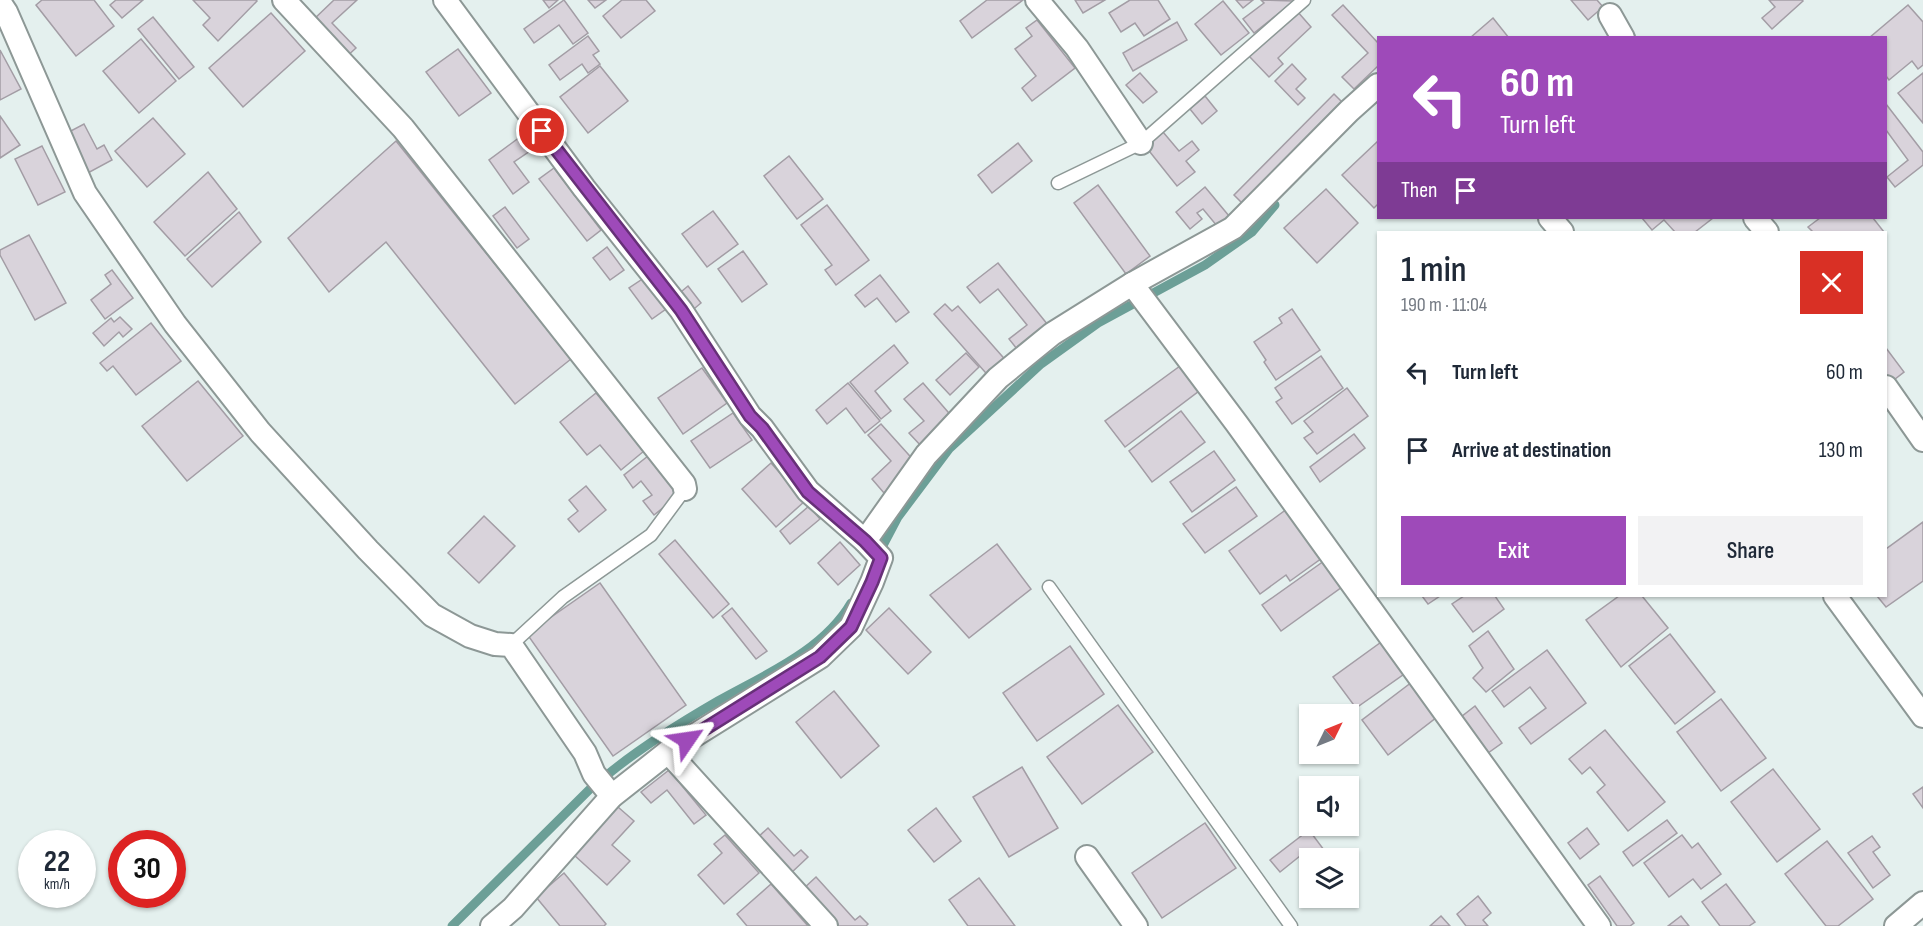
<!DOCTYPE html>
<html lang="en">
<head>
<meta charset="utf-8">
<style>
	:root { --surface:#fff; --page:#f2f2f3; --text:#1f2937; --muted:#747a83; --accent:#9e4ab9 }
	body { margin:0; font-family:"Sofia Sans Condensed",sans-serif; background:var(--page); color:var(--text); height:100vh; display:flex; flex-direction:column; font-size:22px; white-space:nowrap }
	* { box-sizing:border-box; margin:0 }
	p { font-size:20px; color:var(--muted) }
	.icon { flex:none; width:33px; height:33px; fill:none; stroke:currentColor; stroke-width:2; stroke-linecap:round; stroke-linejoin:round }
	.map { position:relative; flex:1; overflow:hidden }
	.sheet { position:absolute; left:1377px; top:231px; width:510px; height:366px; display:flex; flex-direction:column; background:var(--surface); border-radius:0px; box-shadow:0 2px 4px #0004 }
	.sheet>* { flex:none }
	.top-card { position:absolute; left:1377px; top:36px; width:510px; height:183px; border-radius:0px; box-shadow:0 2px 4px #0004; background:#9e4ab9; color:#fff; overflow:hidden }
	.needle { width:39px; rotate:47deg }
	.controls { position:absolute; left:1299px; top:704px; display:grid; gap:12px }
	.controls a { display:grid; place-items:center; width:60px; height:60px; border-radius:0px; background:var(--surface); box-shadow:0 2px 4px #0004; font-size:30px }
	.speed { position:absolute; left:18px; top:830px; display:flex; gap:12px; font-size:30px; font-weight:700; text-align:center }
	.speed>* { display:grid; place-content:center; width:78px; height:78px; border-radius:50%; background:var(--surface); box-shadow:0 2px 4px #0004; line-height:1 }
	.speed small { font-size:15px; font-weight:400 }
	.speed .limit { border:9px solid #d22; background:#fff; color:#111 }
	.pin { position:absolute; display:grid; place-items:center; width:51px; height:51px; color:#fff; margin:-26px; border:3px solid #fff; border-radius:50%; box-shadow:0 2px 6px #0007 }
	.me { position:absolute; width:66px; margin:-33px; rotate:58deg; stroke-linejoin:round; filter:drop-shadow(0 0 4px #0008) }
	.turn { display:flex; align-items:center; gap:21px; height:126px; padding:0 24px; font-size:27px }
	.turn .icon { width:78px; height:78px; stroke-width:2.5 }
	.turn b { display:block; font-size:42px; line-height:51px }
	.then { display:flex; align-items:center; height:57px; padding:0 24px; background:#0003; gap:12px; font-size:22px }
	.round { display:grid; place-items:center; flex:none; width:63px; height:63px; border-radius:0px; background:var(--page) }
	.head { display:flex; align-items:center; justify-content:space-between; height:102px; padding:0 24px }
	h1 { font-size:36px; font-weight:600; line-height:45px }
	.action { display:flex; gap:12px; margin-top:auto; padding:12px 24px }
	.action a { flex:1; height:69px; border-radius:0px; background:var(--accent); color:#fff; font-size:24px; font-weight:600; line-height:69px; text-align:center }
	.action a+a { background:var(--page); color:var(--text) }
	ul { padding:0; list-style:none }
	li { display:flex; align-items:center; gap:18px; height:78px; padding:0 24px }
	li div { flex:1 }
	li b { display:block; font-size:22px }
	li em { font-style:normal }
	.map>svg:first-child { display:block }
</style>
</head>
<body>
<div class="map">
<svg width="1923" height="926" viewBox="0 0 1923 926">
	<rect width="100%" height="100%" fill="#e4f0ee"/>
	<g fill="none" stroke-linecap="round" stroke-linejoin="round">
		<g stroke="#6c9f97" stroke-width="9">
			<polyline points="878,555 898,517 949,449 1041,364 1098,323 1205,265 1252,232 1275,205"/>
			<path d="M607,775C641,747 680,723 718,701C764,675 823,651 851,603"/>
			<polyline points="452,926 591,788"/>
		</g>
	</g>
	<g fill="#d9d3db" stroke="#a39da5" stroke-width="1.5">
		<polygon points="42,0 94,0 114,26 76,56 36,5"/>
		<polygon points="116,0 143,0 122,18 110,5"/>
		<polygon points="193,0 256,0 257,1 218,41 203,25 210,18"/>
		<polygon points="334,0 357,0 332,23 356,48 345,58 312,21"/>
		<polygon points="543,0 558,0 549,8"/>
		<polygon points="564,0 588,33 573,44 559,25 534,43 524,29"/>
		<polygon points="588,0 606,0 595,8"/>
		<polygon points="622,0 646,0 655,11 621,38 603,16"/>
		<polygon points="987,0 1023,0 972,38 960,21"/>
		<polygon points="1075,0 1105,0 1083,13"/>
		<polygon points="1130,0 1158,0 1170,19 1144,36 1135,23 1121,32 1109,13"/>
		<polygon points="1236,0 1253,0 1243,8"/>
		<polygon points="1261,0 1294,1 1254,33 1243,19 1264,3"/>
		<polygon points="1571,0 1597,0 1603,7 1588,20"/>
		<polygon points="1769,0 1802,0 1803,1 1772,29 1762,18 1775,7"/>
		<polygon points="1223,1 1249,33 1221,55 1195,24"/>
		<polygon points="1343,5 1378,43 1378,66 1354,89 1342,77 1368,53 1332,15"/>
		<polygon points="1908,5 1923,22 1923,65 1918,69 1912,61 1889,80 1886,76 1886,38 1869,38"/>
		<polygon points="1297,11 1311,27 1278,58 1283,64 1269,77 1249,56"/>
		<polygon points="271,13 305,51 243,107 209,68"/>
		<polygon points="153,17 194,67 179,79 138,29"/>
		<polygon points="1493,18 1509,38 1470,38"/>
		<polygon points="1037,20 1075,68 1032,101 1022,88 1036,76 1015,49 1032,36 1026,28"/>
		<polygon points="1177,22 1187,40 1133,71 1123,53"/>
		<polygon points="588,36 599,51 593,55 600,64 588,73 582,64 560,80 549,65"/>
		<polygon points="141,39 176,81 139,113 103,71"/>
		<polygon points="458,49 491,93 459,116 426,72"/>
		<polygon points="0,50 21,89 0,100"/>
		<polygon points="1292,64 1306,79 1296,89 1305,98 1298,105 1275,81"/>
		<polygon points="600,66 628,101 588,133 560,97"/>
		<polygon points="1140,73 1157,92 1143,103 1126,85"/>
		<polygon points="1923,73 1923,123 1898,93"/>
		<polygon points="1334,94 1346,106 1246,207 1234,195"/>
		<polygon points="1205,96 1217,111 1202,124 1190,109"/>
		<polygon points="1886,104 1923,152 1923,165 1895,187 1887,177 1908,160 1886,130"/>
		<polygon points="0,116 20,145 0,158"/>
		<polygon points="153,118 185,154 147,187 115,151"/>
		<polygon points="84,124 97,149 104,145 112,160 86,174 65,134"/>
		<polygon points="1163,132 1179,151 1192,141 1199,150 1186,161 1195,172 1177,186 1146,147"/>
		<polygon points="520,137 530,151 514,162 529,182 513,194 489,160"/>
		<polygon points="396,141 571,359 515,404 386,242 329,292 288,238"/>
		<polygon points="1378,141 1378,204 1374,208 1342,175"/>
		<polygon points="1018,143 1032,161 992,193 978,175"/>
		<polygon points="42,146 65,192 38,205 15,159"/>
		<polygon points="789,156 823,199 797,219 764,176"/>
		<polygon points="554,168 601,230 587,241 539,179"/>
		<polygon points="208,172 237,209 185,256 154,222"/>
		<polygon points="1098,185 1150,256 1126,274 1074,203"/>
		<polygon points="1205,187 1234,222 1222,232 1203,209 1197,213 1202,219 1190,229 1176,212"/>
		<polygon points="1326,189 1358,223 1317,263 1284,228"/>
		<polygon points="827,205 869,260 836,285 825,270 832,265 801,225"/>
		<polygon points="505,207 529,239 517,248 493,216"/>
		<polygon points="713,211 738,244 707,267 682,234"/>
		<polygon points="239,212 261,242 212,287 187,259"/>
		<polygon points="1642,218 1713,218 1695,232 1675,232 1664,220 1652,230"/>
		<polygon points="1820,218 1873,218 1884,232 1813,232 1808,227"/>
		<polygon points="29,235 66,303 35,320 0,255 0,250"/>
		<polygon points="607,247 624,270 610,280 593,258"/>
		<polygon points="743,251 767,284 742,302 718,269"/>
		<polygon points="998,263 1052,330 1021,354 1009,339 1027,325 998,289 980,303 967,287"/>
		<polygon points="112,270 133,298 105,319 91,300 111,284 105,275"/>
		<polygon points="880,275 909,312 896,322 877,298 865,307 855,295"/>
		<polygon points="644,278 666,309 652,319 629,288"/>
		<polygon points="688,286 701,303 689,313 676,296"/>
		<polygon points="945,304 952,311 958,306 1009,364 992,380 934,314"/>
		<polygon points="1292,309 1320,350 1276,380 1264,362 1266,360 1254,342 1282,323 1279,318"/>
		<polygon points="120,317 132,329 123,337 119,332 104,346 93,333 111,318 114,322"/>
		<polygon points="151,323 181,361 136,395 113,366 107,371 100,363"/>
		<polygon points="894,345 908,363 875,391 891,411 881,419 850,382"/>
		<polygon points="1886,348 1904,372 1890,383 1886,377"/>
		<polygon points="966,353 979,367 950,395 936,380"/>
		<polygon points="1321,356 1343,388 1292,424 1276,402 1282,398 1275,388"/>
		<polygon points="1180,366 1199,391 1125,447 1105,421"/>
		<polygon points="702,368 727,403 683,434 658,398"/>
		<polygon points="198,381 243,436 187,481 142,426"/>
		<polygon points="848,383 880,421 865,433 846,408 827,424 816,410"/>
		<polygon points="923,383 954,419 922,447 909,433 924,421 904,399"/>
		<polygon points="1347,388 1368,416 1317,454 1304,438 1313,432 1304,421"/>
		<polygon points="596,393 644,451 621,470 600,445 587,455 560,422"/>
		<polygon points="1181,411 1205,442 1152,482 1129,451"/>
		<polygon points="733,413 752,440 710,468 691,441"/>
		<polygon points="881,424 917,464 884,493 872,479 891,461 868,435"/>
		<polygon points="1354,434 1365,448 1320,482 1310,467"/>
		<polygon points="1214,451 1235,480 1192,512 1170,482"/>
		<polygon points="648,456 679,495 654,515 643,501 652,495 641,481 633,488 624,475"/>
		<polygon points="771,463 805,501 776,527 742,489"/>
		<polygon points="586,486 606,510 579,532 568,519 578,511 569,500"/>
		<polygon points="1236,487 1257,516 1205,553 1183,524"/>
		<polygon points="809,506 820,519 790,544 780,531"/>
		<polygon points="1287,509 1322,558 1290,581 1286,575 1260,594 1229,551"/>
		<polygon points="484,516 515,546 479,583 448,553"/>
		<polygon points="1923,522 1923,581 1886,607 1877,596 1886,596 1886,549"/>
		<polygon points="675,540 729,604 713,618 659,554"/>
		<polygon points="840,542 860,565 838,585 818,563"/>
		<polygon points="997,544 1031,589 969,638 930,595"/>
		<polygon points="1324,561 1342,587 1281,631 1262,605"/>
		<polygon points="600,583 686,705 613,756 527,634"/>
		<polygon points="1422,596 1440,596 1428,604"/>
		<polygon points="1464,596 1495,596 1504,609 1473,632 1452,604"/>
		<polygon points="1619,596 1642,596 1668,628 1621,667 1586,620"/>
		<polygon points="732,608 767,651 756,659 722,616"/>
		<polygon points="889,608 931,652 908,674 866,630"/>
		<polygon points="1488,631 1514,669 1486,692 1473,678 1483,668 1469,646"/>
		<polygon points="1670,634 1715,692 1675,724 1629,666"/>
		<polygon points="1384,640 1407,672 1356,708 1333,677"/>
		<polygon points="1070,646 1104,694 1037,741 1003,693"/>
		<polygon points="1547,650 1586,703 1531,744 1519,728 1546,708 1530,687 1504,707 1492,691"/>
		<polygon points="1412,682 1437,717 1388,755 1362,720"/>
		<polygon points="834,691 879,746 841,778 796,722"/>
		<polygon points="1721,699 1766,758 1721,791 1677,732"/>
		<polygon points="1118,705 1153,752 1082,804 1047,757"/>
		<polygon points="1475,706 1502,743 1488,753 1461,717"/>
		<polygon points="1605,730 1665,802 1628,831 1597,792 1605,785 1590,767 1582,774 1569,759"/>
		<polygon points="1022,767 1058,828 1009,857 973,797"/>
		<polygon points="1773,769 1820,829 1777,862 1731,802"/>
		<polygon points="669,770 706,815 694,824 667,790 651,803 641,792"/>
		<polygon points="1923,787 1923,808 1913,794"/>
		<polygon points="618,807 634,821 612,845 630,861 607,885 574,855"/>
		<polygon points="936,808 961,841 934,862 908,830"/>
		<polygon points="1667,820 1677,833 1633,866 1623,852"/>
		<polygon points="1205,823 1236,868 1162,918 1132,873"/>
		<polygon points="768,828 794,856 801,850 808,857 790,874 757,838"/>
		<polygon points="1587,828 1599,844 1580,859 1568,843"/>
		<polygon points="1309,830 1330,858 1310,858 1310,868 1300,856 1280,872 1270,860"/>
		<polygon points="725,835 759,873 724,904 698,875 722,853 714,844"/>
		<polygon points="1682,835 1692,848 1698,843 1721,874 1701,889 1693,879 1669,897 1644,863"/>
		<polygon points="1872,836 1880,847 1873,852 1890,875 1873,888 1848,853"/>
		<polygon points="1827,841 1873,899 1838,926 1826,926 1785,874"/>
		<polygon points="564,873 606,924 604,926 560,926 536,897"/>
		<polygon points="1600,876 1634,923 1630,926 1617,926 1588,885"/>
		<polygon points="816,877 855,920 860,916 868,924 866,926 835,926 802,890"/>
		<polygon points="979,878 1015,926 968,926 949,900"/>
		<polygon points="771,884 808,926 747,926 737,914"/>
		<polygon points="1726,884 1755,922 1749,926 1720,926 1702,902"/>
		<polygon points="1478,896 1491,913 1483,920 1488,926 1466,926 1457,914"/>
		<polygon points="1441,916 1450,926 1430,926"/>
		<polygon points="1681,916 1689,926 1668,926"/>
	</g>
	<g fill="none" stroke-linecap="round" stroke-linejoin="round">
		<g stroke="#8d9896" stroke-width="15">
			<g id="lane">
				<polyline points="1058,183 1141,143 1304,0"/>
				<polyline points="1049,587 1291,926"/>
				<polyline points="511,645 563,597 651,535 685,489"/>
			</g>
		</g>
		<g stroke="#8d9896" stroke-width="26">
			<g id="street">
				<polyline points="284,0 403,128 684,484 685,489"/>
				<polyline points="445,0 584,188 681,310 750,416 762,428 808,491 865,541"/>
				<polyline points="1037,0 1077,48 1141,143"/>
				<polyline points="0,3 6,12 85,193 175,324 260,432 368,550 432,615 470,636 495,644 511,645 585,753 594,774 612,796"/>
				<polyline points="1610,15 1623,38"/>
				<polyline points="1550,218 1562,232"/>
				<polyline points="1755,218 1767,232"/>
				<polyline points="1132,284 1237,424 1599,926"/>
				<polyline points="1886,387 1923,440"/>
				<polyline points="1835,596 1923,716"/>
				<polyline points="668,752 826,926"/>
				<polyline points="1087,857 1136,926"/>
				<polyline points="492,926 513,908 612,796 668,752 820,657 851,627 872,582 881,558 865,541 926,455 998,378 1052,334 1132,284 1233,228 1349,111 1378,85"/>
				<polyline points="1896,926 1923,903"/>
			</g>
		</g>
		<use href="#lane" stroke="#fff" stroke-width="12"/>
		<use href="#street" stroke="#fff" stroke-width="22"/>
	</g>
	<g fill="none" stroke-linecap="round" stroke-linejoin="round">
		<g stroke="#673078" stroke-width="15">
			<polyline id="route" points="542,131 681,310 750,416 762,428 808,492 865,541 881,558 872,582 851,627 820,657 687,740"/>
		</g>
		<use href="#route" stroke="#9e4ab9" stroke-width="10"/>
	</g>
</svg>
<div class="controls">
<a><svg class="needle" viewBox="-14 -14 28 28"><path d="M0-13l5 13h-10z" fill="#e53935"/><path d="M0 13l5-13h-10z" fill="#747a83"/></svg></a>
<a><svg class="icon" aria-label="sound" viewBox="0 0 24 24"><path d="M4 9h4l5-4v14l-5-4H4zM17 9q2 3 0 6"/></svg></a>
<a><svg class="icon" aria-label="layers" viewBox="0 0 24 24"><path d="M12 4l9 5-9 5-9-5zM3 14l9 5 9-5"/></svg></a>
</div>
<div class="speed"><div>22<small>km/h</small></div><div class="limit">30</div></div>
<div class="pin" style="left:542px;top:131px;background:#d93025"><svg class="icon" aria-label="arrive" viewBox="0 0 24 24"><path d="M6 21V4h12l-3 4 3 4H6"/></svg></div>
<svg class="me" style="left:687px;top:740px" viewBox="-20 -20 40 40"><path d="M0-17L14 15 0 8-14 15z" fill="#9e4ab9" stroke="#fff" stroke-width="4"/></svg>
<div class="top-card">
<div class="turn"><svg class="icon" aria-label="left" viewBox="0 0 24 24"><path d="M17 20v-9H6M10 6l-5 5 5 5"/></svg><div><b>60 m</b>Turn left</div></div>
<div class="then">Then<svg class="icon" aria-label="arrive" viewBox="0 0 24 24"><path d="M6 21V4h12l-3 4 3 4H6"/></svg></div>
</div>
<section class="sheet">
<div class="head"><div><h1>1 min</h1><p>190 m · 11:04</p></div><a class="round" style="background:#d93025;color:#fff"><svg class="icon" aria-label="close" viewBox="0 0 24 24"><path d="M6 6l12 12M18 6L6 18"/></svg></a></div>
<ul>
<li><svg class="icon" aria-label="left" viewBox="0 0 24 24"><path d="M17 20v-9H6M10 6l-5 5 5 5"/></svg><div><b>Turn left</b></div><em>60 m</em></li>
<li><svg class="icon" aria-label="arrive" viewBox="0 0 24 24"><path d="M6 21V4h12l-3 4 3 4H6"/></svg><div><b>Arrive at destination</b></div><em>130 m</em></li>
</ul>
<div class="action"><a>Exit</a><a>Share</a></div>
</section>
</div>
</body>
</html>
